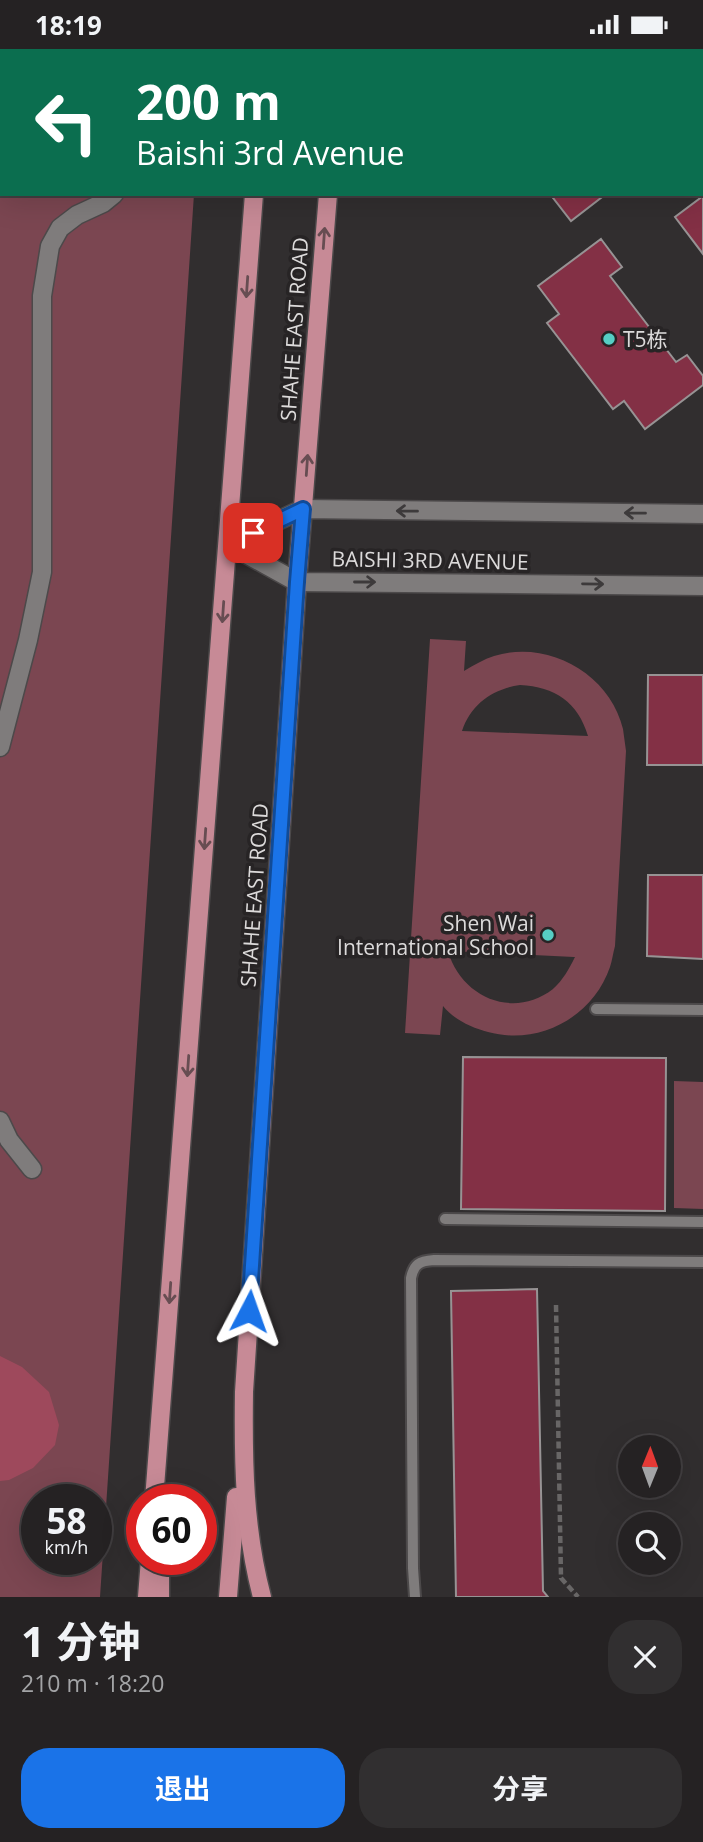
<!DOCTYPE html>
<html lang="zh">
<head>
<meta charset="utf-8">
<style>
	:root { --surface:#252223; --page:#312f30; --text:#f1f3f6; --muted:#a3a4a6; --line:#423f41; --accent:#1a73e8 }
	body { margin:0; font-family:"Open Sans","Noto Sans SC",sans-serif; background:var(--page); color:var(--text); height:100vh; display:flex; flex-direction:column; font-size:26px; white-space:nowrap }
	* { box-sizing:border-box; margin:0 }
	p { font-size:23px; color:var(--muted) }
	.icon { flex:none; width:38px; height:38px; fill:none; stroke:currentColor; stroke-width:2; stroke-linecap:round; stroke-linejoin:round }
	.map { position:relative; height:1548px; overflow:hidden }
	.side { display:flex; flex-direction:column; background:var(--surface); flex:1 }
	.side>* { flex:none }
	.hud { position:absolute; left:0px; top:0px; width:704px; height:147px; box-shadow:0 7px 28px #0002,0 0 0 2px var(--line); background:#0b6e4f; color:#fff; overflow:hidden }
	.needle { width:46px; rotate:1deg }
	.fabs { position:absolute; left:618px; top:1386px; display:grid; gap:14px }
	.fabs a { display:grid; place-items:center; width:63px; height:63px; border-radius:50%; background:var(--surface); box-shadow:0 7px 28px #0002,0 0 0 2px var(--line); font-size:35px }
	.speed { position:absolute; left:21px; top:1435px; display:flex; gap:14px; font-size:35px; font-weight:700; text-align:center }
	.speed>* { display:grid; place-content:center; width:91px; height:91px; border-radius:50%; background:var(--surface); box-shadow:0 7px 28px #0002,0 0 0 2px var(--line); line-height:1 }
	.speed small { font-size:18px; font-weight:400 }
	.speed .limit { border:10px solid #d22; background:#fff; color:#111 }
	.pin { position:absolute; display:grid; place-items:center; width:60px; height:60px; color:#fff; margin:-30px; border-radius:14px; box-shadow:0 4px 10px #0006 }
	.me { position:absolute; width:77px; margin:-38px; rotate:4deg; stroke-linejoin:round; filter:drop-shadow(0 0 5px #0008) }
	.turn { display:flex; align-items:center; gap:24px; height:147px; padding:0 21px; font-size:32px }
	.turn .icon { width:91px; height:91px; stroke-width:2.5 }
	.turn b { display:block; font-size:49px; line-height:60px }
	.round { display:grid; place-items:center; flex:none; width:74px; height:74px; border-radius:28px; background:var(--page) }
	.overview { display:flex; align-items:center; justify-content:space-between; height:119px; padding:0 21px }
	h1 { font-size:42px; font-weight:700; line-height:52px }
	.primary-button { display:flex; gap:14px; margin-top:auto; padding:14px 21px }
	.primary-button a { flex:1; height:80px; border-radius:28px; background:var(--accent); color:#fff; font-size:28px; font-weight:700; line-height:80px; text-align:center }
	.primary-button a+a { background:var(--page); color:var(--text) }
	.status { display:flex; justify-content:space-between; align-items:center; height:49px; padding:0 35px; background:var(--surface); direction:ltr }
	.status svg { height:19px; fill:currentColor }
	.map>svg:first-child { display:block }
</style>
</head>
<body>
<div class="status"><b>18:19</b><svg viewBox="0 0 49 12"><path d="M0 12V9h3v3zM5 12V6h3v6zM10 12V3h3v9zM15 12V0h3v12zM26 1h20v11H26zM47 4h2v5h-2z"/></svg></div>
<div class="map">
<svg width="703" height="1548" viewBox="0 0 703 1548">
	<rect width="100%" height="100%" fill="#312e2f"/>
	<g fill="#7b4651" fill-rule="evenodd">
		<path d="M0,0H203V2H2V145H194L100,1548H0ZM37,1451H96V1510H37Z"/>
		<path d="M430,590L466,592L464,622C474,616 484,610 494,607C548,590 610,625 623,680C624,687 625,695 626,702L615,897C613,904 612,912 610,918C593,968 539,997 488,983C472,979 453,970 443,957L440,986L405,984ZM520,636C555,638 578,653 588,687L462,682C471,655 493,640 520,636ZM448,902L574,908H575C569,920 563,931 553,940C513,971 461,948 448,902Z"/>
		<polygon points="674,1032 703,1033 703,1160 674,1159"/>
	</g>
	<polygon fill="#9e495c" points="0,1307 22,1318 49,1343 59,1376 55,1396 33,1419 9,1431 0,1432"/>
	<g fill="#833045" stroke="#979394" stroke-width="2">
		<polygon points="0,10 2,11 2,89 0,87"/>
		<polygon points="550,145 606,145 571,172"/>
		<polygon points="703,147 703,205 675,168"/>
		<polygon points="601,190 622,218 610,227 676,313 687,306 703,327 703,336 645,380 624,352 613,360 547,274 559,265 538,237"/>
		<polygon points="648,626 703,626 703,716 647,716"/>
		<polygon points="648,826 703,826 703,910 647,907"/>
		<polygon points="463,1008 666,1009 665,1162 461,1160"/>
		<polygon points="537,1240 543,1542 548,1548 456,1548 451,1242"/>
	</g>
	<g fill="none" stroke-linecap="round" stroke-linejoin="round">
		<g stroke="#4c494a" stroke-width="14">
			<g id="service">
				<polyline points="596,960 703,961"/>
				<polyline points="445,1170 703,1173"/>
				<path d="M415,1548L413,1519L411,1229C414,1215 419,1212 434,1211L703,1213"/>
			</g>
		</g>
		<g stroke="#4c494a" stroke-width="21">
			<g id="minor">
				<polyline points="165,2 165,0"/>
				<polyline points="0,698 28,591 42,523 42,247 50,197 60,179 77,166 103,154 114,145"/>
				<polyline points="0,1072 9,1091 32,1120"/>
			</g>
		</g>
		<g stroke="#4c494a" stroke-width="21">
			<g id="tertiary">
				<polyline points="228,495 297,533 703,537"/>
				<polyline points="228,495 303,460 703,465"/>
			</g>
		</g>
		<g stroke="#4c494a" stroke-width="21">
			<g id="primary">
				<polyline points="265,2 265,0"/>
				<polyline points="339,2 339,0"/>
				<polyline points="154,1451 254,145"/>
				<polyline points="160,1514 160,1548"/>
				<polyline points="147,1548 150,1510"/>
				<polyline points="228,1548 236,1448"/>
				<path d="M262,1548C244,1480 243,1413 244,1343L297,533L328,145"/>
			</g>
		</g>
		<polyline stroke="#686666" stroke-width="4.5" stroke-dasharray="7 3.5" stroke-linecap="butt" points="556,1256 561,1529 578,1548"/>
		<use href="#service" stroke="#7f7c7c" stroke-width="10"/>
		<use href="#minor" stroke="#7f7c7c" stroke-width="18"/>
		<use href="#tertiary" stroke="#7f7c7c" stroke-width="18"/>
		<use href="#primary" stroke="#c78a96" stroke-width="18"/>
	</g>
	<defs><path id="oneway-shaft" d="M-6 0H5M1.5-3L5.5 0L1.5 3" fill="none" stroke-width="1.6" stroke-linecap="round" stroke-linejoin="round" transform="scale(1.75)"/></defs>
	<g stroke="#674d52">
		<use href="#oneway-shaft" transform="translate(324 189) rotate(-86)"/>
		<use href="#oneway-shaft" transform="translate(247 238) rotate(94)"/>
		<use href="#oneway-shaft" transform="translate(307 416) rotate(-86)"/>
		<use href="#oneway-shaft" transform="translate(223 563) rotate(94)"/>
		<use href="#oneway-shaft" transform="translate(205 790) rotate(94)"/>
		<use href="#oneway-shaft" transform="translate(188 1017) rotate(94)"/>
		<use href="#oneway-shaft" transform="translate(170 1244) rotate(94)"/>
	</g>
	<g stroke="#3d3a3b">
		<use href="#oneway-shaft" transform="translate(407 462) rotate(-179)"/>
		<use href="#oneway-shaft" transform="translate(635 464) rotate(-179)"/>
		<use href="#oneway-shaft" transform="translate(365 533)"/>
		<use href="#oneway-shaft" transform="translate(593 535) rotate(1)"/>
	</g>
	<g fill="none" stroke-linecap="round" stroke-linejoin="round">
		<g stroke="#114b97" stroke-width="18">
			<polyline id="route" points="249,1262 297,533 303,460 253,484"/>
		</g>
		<use href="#route" stroke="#1a73e8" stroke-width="12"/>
	</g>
	<g fill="#56cec4" stroke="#272425" stroke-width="2.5">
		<circle cx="609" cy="290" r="7"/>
		<circle cx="548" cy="886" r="7"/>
	</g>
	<g text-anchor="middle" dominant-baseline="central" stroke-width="7" stroke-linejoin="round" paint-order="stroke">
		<g font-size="21" fill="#dcdada" stroke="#272425">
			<text transform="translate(294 280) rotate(-86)">SHAHE EAST ROAD</text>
			<text transform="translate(430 511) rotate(1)">BAISHI 3RD AVENUE</text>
			<text transform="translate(254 846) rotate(-86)">SHAHE EAST ROAD</text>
		</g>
		<g font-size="21" fill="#dcdada" stroke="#272425" text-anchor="start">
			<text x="623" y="290">T5栋</text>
			<text x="534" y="874" text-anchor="end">Shen Wai<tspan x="534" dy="24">International School</tspan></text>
		</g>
	</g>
</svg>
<div class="fabs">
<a><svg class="needle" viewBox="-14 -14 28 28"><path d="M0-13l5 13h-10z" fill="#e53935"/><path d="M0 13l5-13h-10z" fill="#a3a4a6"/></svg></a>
<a><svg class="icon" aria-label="search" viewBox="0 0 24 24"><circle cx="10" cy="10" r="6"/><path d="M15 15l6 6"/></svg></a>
</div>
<div class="speed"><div>58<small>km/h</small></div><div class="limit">60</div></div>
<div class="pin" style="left:253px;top:484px;background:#d93025"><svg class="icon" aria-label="arrive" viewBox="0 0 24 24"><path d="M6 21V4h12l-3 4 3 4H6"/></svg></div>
<svg class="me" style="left:249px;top:1262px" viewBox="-20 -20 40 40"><path d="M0-17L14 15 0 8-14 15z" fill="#1a73e8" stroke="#fff" stroke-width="4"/></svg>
<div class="hud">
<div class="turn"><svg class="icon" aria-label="left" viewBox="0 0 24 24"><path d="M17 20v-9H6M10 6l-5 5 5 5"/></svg><div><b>200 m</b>Baishi 3rd Avenue</div></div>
</div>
</div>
<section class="side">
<div class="overview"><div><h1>1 分钟</h1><p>210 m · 18:20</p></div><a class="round"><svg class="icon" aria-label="close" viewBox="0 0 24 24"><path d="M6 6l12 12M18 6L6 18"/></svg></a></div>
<div class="primary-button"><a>退出</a><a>分享</a></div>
</section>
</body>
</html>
